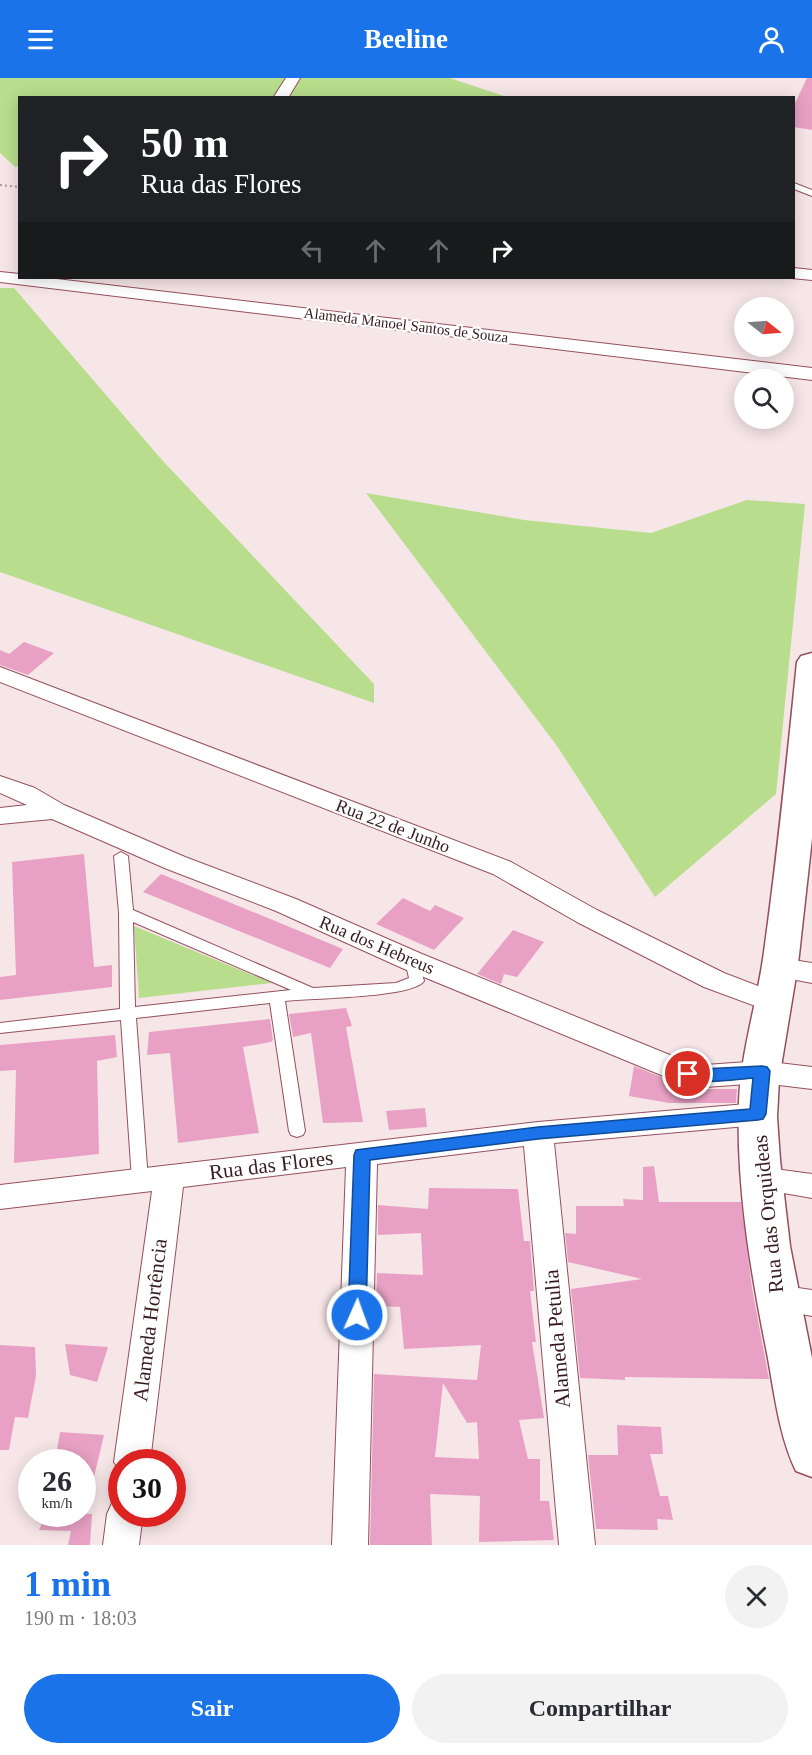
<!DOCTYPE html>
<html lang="pt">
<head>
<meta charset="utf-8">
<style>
	:root { --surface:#fff; --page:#f2f2f3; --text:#2b2b33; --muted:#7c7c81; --accent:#1a73e8 }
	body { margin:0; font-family:Georgia,serif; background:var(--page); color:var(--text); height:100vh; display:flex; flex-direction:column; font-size:22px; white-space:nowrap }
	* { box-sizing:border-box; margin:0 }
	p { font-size:20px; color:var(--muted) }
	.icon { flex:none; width:33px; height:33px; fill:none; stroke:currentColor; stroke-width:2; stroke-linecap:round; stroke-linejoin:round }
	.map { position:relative; height:1467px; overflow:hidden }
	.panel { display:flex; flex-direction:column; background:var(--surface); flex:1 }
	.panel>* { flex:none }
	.guide { position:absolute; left:18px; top:18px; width:777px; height:183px; border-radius:0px; box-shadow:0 3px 15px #0003; background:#202124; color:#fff; overflow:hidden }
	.needle { width:39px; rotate:107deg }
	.fabs { position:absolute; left:734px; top:219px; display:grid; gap:12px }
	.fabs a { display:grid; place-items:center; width:60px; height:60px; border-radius:50%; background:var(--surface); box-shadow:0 3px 15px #0003; font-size:30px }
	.speed { position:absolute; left:18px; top:1371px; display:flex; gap:12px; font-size:30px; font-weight:700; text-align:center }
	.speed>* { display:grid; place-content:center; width:78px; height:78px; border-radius:50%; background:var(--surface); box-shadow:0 3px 15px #0003; line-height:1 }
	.speed small { font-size:15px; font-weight:400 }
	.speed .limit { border:9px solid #d22; background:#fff; color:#111 }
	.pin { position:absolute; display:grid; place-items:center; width:51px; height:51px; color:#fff; margin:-26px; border:3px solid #fff; border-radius:50%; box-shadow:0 2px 6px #0007 }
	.me { position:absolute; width:66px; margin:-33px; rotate:2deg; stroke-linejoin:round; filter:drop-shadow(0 0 4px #0008) }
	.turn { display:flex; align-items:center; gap:21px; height:126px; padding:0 24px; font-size:27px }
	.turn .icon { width:78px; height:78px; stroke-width:2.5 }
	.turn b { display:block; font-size:42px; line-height:51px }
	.lanes { display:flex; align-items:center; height:57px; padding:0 24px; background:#0003; justify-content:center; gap:30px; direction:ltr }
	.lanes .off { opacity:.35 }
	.round { display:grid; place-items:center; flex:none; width:63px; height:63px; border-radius:32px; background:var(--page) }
	.headline { display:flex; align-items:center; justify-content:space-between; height:102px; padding:0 24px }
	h1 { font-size:36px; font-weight:700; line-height:45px; color:var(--accent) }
	.cta { display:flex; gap:12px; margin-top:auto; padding:12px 24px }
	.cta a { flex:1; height:69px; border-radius:36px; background:var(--accent); color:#fff; font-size:24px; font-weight:700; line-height:69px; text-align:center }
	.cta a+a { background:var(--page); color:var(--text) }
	header { display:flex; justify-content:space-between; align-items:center; height:78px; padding:0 24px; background:var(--accent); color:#fff; font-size:27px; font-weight:700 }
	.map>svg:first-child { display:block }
</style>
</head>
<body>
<header><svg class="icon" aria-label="menu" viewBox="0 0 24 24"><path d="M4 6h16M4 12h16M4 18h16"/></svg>Beeline<svg class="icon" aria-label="person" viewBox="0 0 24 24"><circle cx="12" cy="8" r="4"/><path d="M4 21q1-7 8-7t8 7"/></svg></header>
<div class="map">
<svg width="812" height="1467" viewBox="0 0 812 1467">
	<rect width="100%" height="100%" fill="#f7e6e8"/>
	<g fill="#b8de8d">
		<polygon points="0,0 450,0 507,19 20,20 19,88 15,89 0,75"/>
		<polygon points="0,210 14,210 162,382 374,606 374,625 0,494"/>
		<polygon points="366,415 524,442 651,455 747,422 805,426 776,716 655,819 557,668"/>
		<polygon points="134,848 272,905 139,920"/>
	</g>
	<g fill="#e8a1c4" fill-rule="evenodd">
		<polygon points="807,0 812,0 812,52 794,49 794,27"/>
		<polygon points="24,564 54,575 28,597 0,587 0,572 9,576"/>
		<polygon points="84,776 94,889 112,887 112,909 0,922 0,899 16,897 12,784"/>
		<polygon points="161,796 343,871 330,890 143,814"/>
		<polygon points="403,820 430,833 435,827 464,840 434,872 376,846"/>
		<polygon points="513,852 544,864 517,899 504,896 501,906 477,896"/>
		<polygon points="346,930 352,948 346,949 363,1044 323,1045 311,955 293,959 289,936"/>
		<polygon points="270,941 273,962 271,964 243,969 259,1055 178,1065 170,975 147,977 149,954"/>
		<polygon points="115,957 117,979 97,983 99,1076 14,1085 16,992 0,993 0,967"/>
		<polygon points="634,988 678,1006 705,1011 737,1011 736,1025 669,1025 629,1018"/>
		<polygon points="425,1030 427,1049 389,1052 386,1033"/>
		<polygon points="654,1088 659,1124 741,1124 752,1210 769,1301 625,1299 625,1302 580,1300 571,1211 642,1201 568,1184 565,1155 576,1156 576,1128 624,1128 623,1121 643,1122 643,1089"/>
		<path d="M429,1110L518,1111L524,1163H530L534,1213H530L536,1264H532L544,1340L519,1342L528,1381H540V1423H549L554,1462L479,1464L480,1418L430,1416L432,1467H370L374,1296L477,1302L481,1267L404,1271L400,1229L376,1228L377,1195L423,1197L421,1155L378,1157V1127L428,1131ZM443,1305L467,1345L477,1344L479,1381L435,1379Z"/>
		<polygon points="65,1266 108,1269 97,1304 70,1297"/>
		<polygon points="0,1267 35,1269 36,1298 28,1340 15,1339 9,1372 0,1372"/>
		<polygon points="617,1347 661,1349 663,1376 650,1376 660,1418 668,1418 673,1442 657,1441 658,1452 596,1451 588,1377 618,1377"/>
		<polygon points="60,1354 104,1357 89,1420 82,1419 82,1384 55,1384"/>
		<polygon points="46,1436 92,1436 90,1467 68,1467 71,1453 39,1452"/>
	</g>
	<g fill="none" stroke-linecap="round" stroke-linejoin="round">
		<g stroke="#954f5c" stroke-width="2">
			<g id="lane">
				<polygon points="794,105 812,112 812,118 794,111"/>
				<path d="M121,774L128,778L133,832L313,910L396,905L409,900L405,883L407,879H417L424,903C413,920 310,920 285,923L305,1053L303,1057L297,1059L291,1057L289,1053L270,925L136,940L148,1102L146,1106L140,1108L134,1106L132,1102L121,942L0,955V945L120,931L119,835L114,778ZM133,844L291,912L135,929Z"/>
			</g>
		</g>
		<g stroke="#954f5c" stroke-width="2">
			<g id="street">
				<polygon points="286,0 300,0 288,20 273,20"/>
				<polygon points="794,190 812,192 812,202 791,200 794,200"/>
				<polygon points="0,194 20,196 20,200 48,200 812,290 812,302 0,204"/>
				<polygon points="0,589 511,784 597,832 724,895 784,918 788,925 784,932 774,935 704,909 577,844 493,796 0,604"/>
				<polygon points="0,698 35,710 64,727 185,779 296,821 422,876 692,986 705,987 762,983 812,989 812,1011 762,1005 705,1009 678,1004 402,890 276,833 167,791 52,741 0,746 0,730 27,727 0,715"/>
				<polygon points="780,880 812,885 812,905 770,897 766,890 770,883"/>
				<polygon points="758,1025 769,1028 773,1036 769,1044 758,1047 554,1065 595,1467 559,1467 524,1068 377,1086 368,1467 332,1467 346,1089 183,1109 150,1384 122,1384 122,1396 114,1384 152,1113 0,1131 0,1107 538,1044"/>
				<polygon points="761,1089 812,1096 812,1120 750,1109 745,1101 750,1093"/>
				<polygon points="777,1207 812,1212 812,1238 765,1229 761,1220 765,1211"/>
				<polygon points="122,1421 122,1436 143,1436 139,1467 103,1467 107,1436 112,1425"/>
			</g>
		</g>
		<g stroke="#954f5c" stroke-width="3">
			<path id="secondary" d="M812,575V760L798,886L779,1001L777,1039L780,1082L790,1168L812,1280V1399L796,1393C778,1356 774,1310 766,1270C750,1190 736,1106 739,1023C741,975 756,928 763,881C777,782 787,683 797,584L801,578Z"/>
		</g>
		<polyline stroke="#aa9598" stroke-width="2" stroke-dasharray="2 3" stroke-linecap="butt" points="0,107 20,109"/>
		<use href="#lane" fill="#fff" fill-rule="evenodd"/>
		<use href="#street" fill="#fff" fill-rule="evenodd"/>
		<use href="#secondary" fill="#fff" fill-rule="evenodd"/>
	</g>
	<path fill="#1a73e8" stroke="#114b97" stroke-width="1.5" d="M762,988L767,989L770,993L766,1036L763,1041L758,1042L538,1061L370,1082L366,1237L363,1242L357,1245L351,1242L348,1237L354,1077L356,1072L538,1049L750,1031L753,1000C730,1002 705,1007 682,1000L680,996L682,992Z"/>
	<g text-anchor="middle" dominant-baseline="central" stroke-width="4.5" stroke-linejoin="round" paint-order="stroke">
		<g font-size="15" fill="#381b20" stroke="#fff">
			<text transform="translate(406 247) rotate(7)">Alameda Manoel Santos de Souza</text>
		</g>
		<g font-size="18" fill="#381b20" stroke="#fff">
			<text transform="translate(393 748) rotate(21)">Rua 22 de Junho</text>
			<text transform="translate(377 867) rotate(23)">Rua dos Hebreus</text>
		</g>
		<g font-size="21" fill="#381b20" stroke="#fff">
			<text transform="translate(271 1087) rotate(-7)">Rua das Flores</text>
			<text transform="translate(768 1136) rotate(-96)">Rua das Orquideas</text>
			<text transform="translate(150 1242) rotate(-83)">Alameda Hortência</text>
			<text transform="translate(557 1261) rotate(-95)">Alameda Petulia</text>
		</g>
	</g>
</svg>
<div class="fabs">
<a><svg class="needle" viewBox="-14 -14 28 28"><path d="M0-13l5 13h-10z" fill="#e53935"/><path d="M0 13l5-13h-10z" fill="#7c7c81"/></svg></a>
<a><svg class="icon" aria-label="search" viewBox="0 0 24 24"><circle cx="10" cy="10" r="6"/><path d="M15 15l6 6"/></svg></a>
</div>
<div class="speed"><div>26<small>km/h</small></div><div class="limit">30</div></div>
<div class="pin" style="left:688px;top:996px;background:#d93025"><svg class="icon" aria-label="arrive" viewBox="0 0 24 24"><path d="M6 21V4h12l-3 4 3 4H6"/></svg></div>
<svg class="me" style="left:357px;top:1237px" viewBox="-20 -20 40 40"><circle r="17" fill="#1a73e8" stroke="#fff" stroke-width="3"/><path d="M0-11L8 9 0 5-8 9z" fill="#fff"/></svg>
<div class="guide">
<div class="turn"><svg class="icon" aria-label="right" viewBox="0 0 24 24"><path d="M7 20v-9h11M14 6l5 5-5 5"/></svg><div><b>50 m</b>Rua das Flores</div></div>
<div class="lanes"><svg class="icon off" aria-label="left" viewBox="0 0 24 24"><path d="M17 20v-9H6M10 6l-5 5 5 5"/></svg><svg class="icon off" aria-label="ahead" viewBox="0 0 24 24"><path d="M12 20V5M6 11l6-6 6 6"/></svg><svg class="icon off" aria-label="ahead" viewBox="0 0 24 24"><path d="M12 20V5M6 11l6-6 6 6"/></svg><svg class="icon" aria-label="right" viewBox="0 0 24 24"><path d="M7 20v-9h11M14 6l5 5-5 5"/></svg></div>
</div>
</div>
<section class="panel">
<div class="headline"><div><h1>1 min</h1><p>190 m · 18:03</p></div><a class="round"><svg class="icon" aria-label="close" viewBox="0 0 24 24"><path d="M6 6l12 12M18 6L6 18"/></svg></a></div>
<div class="cta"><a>Sair</a><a>Compartilhar</a></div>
</section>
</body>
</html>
